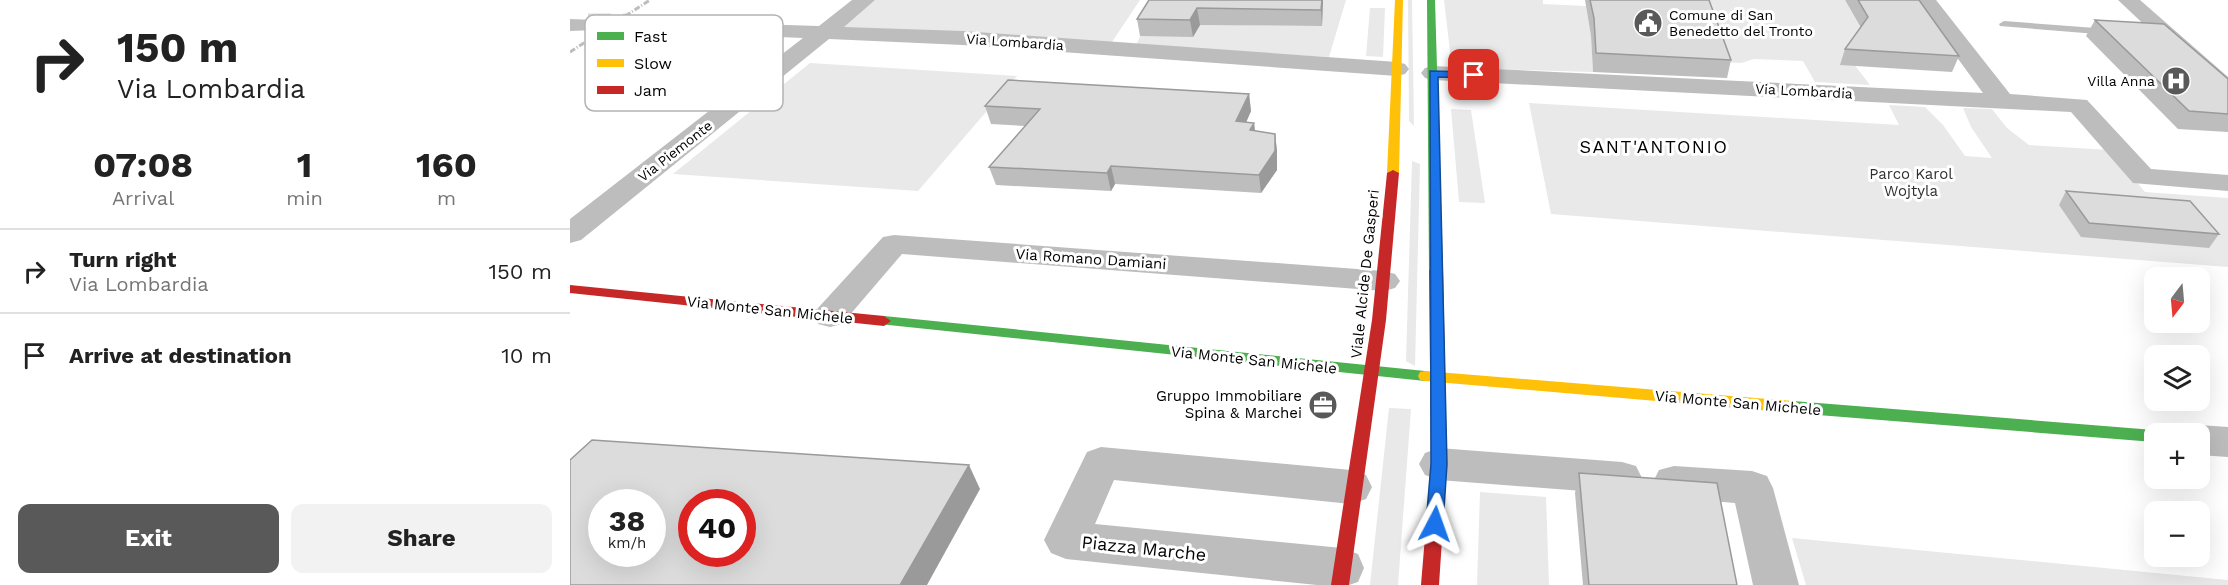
<!DOCTYPE html>
<html lang="en">
<head>
<meta charset="utf-8">
<style>
	:root { --surface:#fff; --page:#f2f2f2; --text:#222; --muted:#767676; --line:#e0e0e0; --accent:#595959 }
	body { margin:0; font-family:"Work Sans",sans-serif; background:var(--page); color:var(--text); height:100vh; display:flex; flex-direction:column; font-size:22px; white-space:nowrap }
	* { box-sizing:border-box; margin:0 }
	p { font-size:20px; color:var(--muted) }
	.icon { flex:none; width:33px; height:33px; fill:none; stroke:currentColor; stroke-width:2; stroke-linecap:round; stroke-linejoin:round }
	.map { position:relative; flex:1; overflow:hidden }
	.panel { display:flex; flex-direction:column; background:var(--surface); width:570px }
	.panel>* { flex:none }
	.hud { background:#fff; color:var(--text); overflow:hidden }
	.needle { width:39px; rotate:196deg }
	.fabs { position:absolute; left:1574px; top:267px; display:grid; gap:12px }
	.fabs a { display:grid; place-items:center; width:66px; height:66px; border-radius:12px; background:var(--surface); box-shadow:0 6px 24px #0002; font-size:30px }
	.speed { position:absolute; left:18px; top:489px; display:flex; gap:12px; font-size:30px; font-weight:700; text-align:center }
	.speed>* { display:grid; place-content:center; width:78px; height:78px; border-radius:50%; background:var(--surface); box-shadow:0 6px 24px #0002; line-height:1 }
	.speed small { font-size:15px; font-weight:400 }
	.speed .limit { border:9px solid #d22; background:#fff; color:#111 }
	.pin { position:absolute; display:grid; place-items:center; width:51px; height:51px; color:#fff; margin:-26px; border-radius:12px; box-shadow:0 3px 9px #0006 }
	.me { position:absolute; width:66px; margin:-33px; rotate:4deg; stroke-linejoin:round; filter:drop-shadow(0 0 4px #0008) }
	.turn { display:flex; align-items:center; gap:21px; height:126px; padding:0 18px; font-size:27px }
	.turn .icon { width:78px; height:78px; stroke-width:2.5 }
	.turn b { display:block; font-size:42px; line-height:51px }
	.eta { display:flex; justify-content:space-evenly; align-items:center; height:102px; text-align:center }
	.eta b { font-size:36px; font-weight:700; line-height:42px }
	.action { display:flex; gap:12px; margin-top:auto; padding:12px 18px }
	.action a { flex:1; height:69px; border-radius:12px; background:var(--accent); color:#fff; font-size:24px; font-weight:700; line-height:69px; text-align:center }
	.action a+a { background:var(--page); color:var(--text) }
	ul { padding:0; list-style:none }
	li { display:flex; align-items:center; gap:18px; height:84px; padding:0 18px; border-top:2px solid var(--line) }
	li div { flex:1 }
	li b { display:block; font-size:22px }
	li em { font-style:normal }
	main { display:flex; flex:1; min-height:0 }
	.map>svg:first-child { display:block }
</style>
</head>
<body>
<main>
<section class="panel">
<div class="hud">
<div class="turn"><svg class="icon" aria-label="right" viewBox="0 0 24 24"><path d="M7 20v-9h11M14 6l5 5-5 5"/></svg><div><b>150 m</b>Via Lombardia</div></div>
</div>
<div class="eta">
<div><b>07:08</b><p>Arrival</p></div>
<div><b>1</b><p>min</p></div>
<div><b>160</b><p>m</p></div>
</div>
<ul>
<li><svg class="icon" aria-label="right" viewBox="0 0 24 24"><path d="M7 20v-9h11M14 6l5 5-5 5"/></svg><div><b>Turn right</b><p>Via Lombardia</p></div><em>150 m</em></li>
<li><svg class="icon" aria-label="arrive" viewBox="0 0 24 24"><path d="M6 21V4h12l-3 4 3 4H6"/></svg><div><b>Arrive at destination</b></div><em>10 m</em></li>
</ul>
<div class="action"><a>Exit</a><a>Share</a></div>
</section>
<div class="map">
<svg width="1658" height="585" viewBox="0 0 1658 585">
	<rect width="100%" height="100%" fill="#fff"/>
	<g fill="#e9e9e9">
		<polygon points="305,0 570,0 538,48 269,29"/>
		<polygon points="708,0 776,0 759,57 566,46 570,36 640,6 667,25 752,26"/>
		<polygon points="838,0 842,0 844,126 839,121"/>
		<polygon points="874,0 973,0 973,4 1016,6 1021,36 1023,72 882,68"/>
		<polygon points="1129,0 1275,0 1299,43 1277,55 1300,85 1245,82 1233,61 1184,59 1171,63 1151,62"/>
		<polygon points="800,8 815,8 813,57 796,56"/>
		<polygon points="240,63 447,76 348,191 103,174"/>
		<polygon points="959,103 1329,125 1319,105 1355,107 1373,125 1395,156 1422,158 1401,127 1393,108 1422,109 1437,128 1459,145 1540,150 1575,192 1658,198 1658,267 981,214"/>
		<polygon points="881,109 901,110 915,203 889,202"/>
		<polygon points="842,161 850,164 845,366 836,361"/>
		<polygon points="819,408 841,409 828,585 800,585"/>
		<polygon points="910,492 976,497 979,585 907,585"/>
		<polygon points="1222,538 1658,580 1658,585 1236,585"/>
	</g>
	<g fill="none" stroke-linecap="round" stroke-linejoin="round">
		<polyline stroke="#d9d9d9" stroke-width="23" stroke-dasharray="23 12" stroke-linecap="butt" points="18,25 61,25"/>
		<polygon fill="#bdbdbd" fill-rule="evenodd" points="1434,21 1539,29 1544,32 1539,35 1430,26 1429,24"/>
		<g fill="#bdbdbd" fill-rule="evenodd">
			<polygon points="282,0 305,0 274,27 393,31 827,62 835,64 839,69 835,74 827,76 393,45 259,39 11,240 0,243 0,219 233,38 61,31 53,30 50,25 53,20 249,26"/>
			<polygon points="1345,0 1366,0 1440,94 1517,100 1581,169 1658,175 1658,191 1563,183 1501,112 863,80 855,78 851,73 855,68 863,66 1413,93"/>
			<polygon points="1548,0 1570,0 1658,77 1658,97 1649,95"/>
			<polygon points="0,19 26,20 29,25 26,30 0,31"/>
			<polygon points="324,235 814,271 825,274 830,281 825,288 814,291 332,254 272,324 260,327 248,324 243,316 248,308 313,237"/>
			<polygon points="1629,425 1658,427 1658,457 1629,455 1629,434 1613,434 1615,429"/>
			<polygon points="531,447 781,470 796,475 802,487 796,499 781,504 544,480 525,524 772,548 788,554 794,568 788,582 779,585 747,585 496,559 481,553 474,540 517,452"/>
			<polygon points="869,448 1052,462 1066,466 1072,478 1066,490 1052,494 869,480 855,475 849,464 855,453"/>
			<polygon points="1104,466 1182,471 1197,476 1203,488 1229,585 1183,585 1165,503 1104,498 1089,494 1083,482 1089,470"/>
		</g>
		<g fill="#4caf50" fill-rule="evenodd">
			<polygon points="857,0 865,0 873,270 866,274 859,270"/>
			<polygon points="314,316 855,371 860,372 862,376 860,380 855,381 309,324 307,321"/>
			<polygon points="1223,401 1584,430 1591,434 1584,434 1584,442 1223,413 1218,411 1215,407 1218,403"/>
		</g>
		<g fill="#ffc107" fill-rule="evenodd">
			<polygon points="825,0 833,0 829,173 823,176 817,173"/>
			<polygon points="855,371 1223,401 1228,403 1231,407 1228,411 1223,413 855,381 850,380 848,376 850,372"/>
		</g>
		<g fill="#c62828" fill-rule="evenodd">
			<polygon points="823,170 829,173 816,320 779,585 761,585 802,320 817,173"/>
			<polygon points="866,266 873,270 877,464 869,585 851,585 861,464 859,270"/>
			<polygon points="0,285 314,316 321,321 314,326 0,293"/>
		</g>
		<polyline stroke="#bdbdbd" stroke-width="3" stroke-dasharray="6 2 1 2" stroke-linecap="butt" points="0,52 80,0"/>
	</g>
	<g fill="#bdbdbd">
		<polygon points="579,0 753,0 752,26 630,25 623,37 570,36 567,19"/>
		<polygon points="1015,0 1139,0 1161,60 1157,78 1023,72 1021,36"/>
		<polygon points="1275,0 1349,0 1389,56 1382,72 1270,65 1275,49 1291,28"/>
		<polygon points="1525,20 1658,79 1658,132 1608,129 1516,36"/>
		<polygon points="679,94 681,111 676,122 684,123 685,131 705,134 707,151 707,170 691,193 545,184 541,191 426,185 419,167 455,126 421,124 415,106"/>
		<polygon points="1496,191 1649,234 1639,248 1511,237 1489,205"/>
		<polygon points="1009,473 1167,585 1013,585 1005,493"/>
	</g>
	<g fill="#9a9a9a">
		<polygon points="752,0 753,0 752,26 751,10"/>
		<polygon points="627,8 630,25 623,37 620,20"/>
		<polygon points="679,94 681,111 669,139 666,121"/>
		<polygon points="684,123 686,140 680,130"/>
		<polygon points="705,134 707,151 707,170 691,193 689,175"/>
		<polygon points="541,166 545,184 541,191 537,173"/>
		<polygon points="399,465 410,489 357,585 330,585"/>
	</g>
	<g fill="#dcdcdc" stroke="#9a9a9a" stroke-width="1.5" fill-rule="evenodd">
		<polygon points="579,0 752,0 751,10 627,8 620,20 567,19"/>
		<polygon points="1020,0 1139,0 1161,60 1026,53 1024,18"/>
		<polygon points="1288,0 1349,0 1389,56 1275,49 1298,17"/>
		<polygon points="1525,20 1594,24 1658,79 1658,114 1619,111"/>
		<polygon points="438,80 679,94 666,121 684,123 680,130 705,134 705,151 689,175 541,166 537,173 419,167 470,109 415,106"/>
		<polygon points="1496,191 1620,201 1649,234 1519,223"/>
		<path d="M22,440L399,465L330,585H0V460ZM32,502H82V554H32ZM122,502H172V554H122Z"/>
		<polygon points="1009,473 1147,483 1167,585 1019,585"/>
	</g>
	<polygon fill="#1a73e8" stroke="#114b97" stroke-width="1.5" points="860,71 904,72 909,75 904,78 868,77 877,464 873,524 871,530 865,532 858,530 856,524 861,464"/>
	<defs>
		<g id="civic-disc" transform="scale(1.5)"><circle r="9.5" fill="#595959" stroke="#fff"/><path d="M-.6-6.5H3V-4.5H.6V-3L4-1V1h2V6H-6V1h2V-1L-.6-3ZM-1.2 2.5V6h2.4V2.5Z" fill="#fff"/></g>
		<g id="hospital-disc" transform="scale(1.5)"><circle r="9.5" fill="#595959" stroke="#fff"/><path d="M-5-5h3v3.5h4V-5h3V5h-3V1.5h-4V5h-3Z" fill="#fff"/></g>
		<g id="office-disc" transform="scale(1.5)"><circle r="9.5" fill="#595959" stroke="#fff"/><path d="M-6-3h4V-5.5h4V-3h4V5H-6ZM-1-4.5V-3h2v-1.5ZM-6 0V1H6V0Z" fill="#fff"/></g>
	</defs>
	<g fill-rule="evenodd">
		<use href="#civic-disc" x="1078" y="23"/>
		<use href="#hospital-disc" x="1606" y="81"/>
		<use href="#office-disc" x="753" y="405"/>
	</g>
	<g text-anchor="middle" dominant-baseline="central" stroke-width="6" stroke-linejoin="round" paint-order="stroke">
		<g font-size="14" fill="#000" stroke="#fff" text-anchor="start">
			<text x="1099" y="15">Comune di San<tspan x="1099" dy="16">Benedetto del Tronto</tspan></text>
			<text x="1585" y="81" text-anchor="end">Villa Anna</text>
		</g>
		<g font-size="14" fill="#000" stroke="#fff">
			<text transform="translate(445 42) rotate(4)">Via Lombardia</text>
			<text transform="translate(1234 91) rotate(3)">Via Lombardia</text>
			<text transform="translate(105 151) rotate(-38)">Via Piemonte</text>
		</g>
		<g font-size="15" fill="#2e2e2e" stroke="#fff">
			<text x="1341" y="174">Parco Karol<tspan x="1341" dy="17">Wojtyla</tspan></text>
		</g>
		<g font-size="15" fill="#000" stroke="#fff">
			<text transform="translate(521 259) rotate(4)">Via Romano Damiani</text>
			<text transform="translate(795 274) rotate(-84)">Viale Alcide De Gasperi</text>
			<text transform="translate(200 310) rotate(6)">Via Monte San Michele</text>
			<text transform="translate(684 360) rotate(6)">Via Monte San Michele</text>
			<text transform="translate(1168 403) rotate(5)">Via Monte San Michele</text>
		</g>
		<g font-size="15" fill="#000" stroke="#fff" text-anchor="end">
			<text x="732" y="396">Gruppo Immobiliare<tspan x="732" dy="17">Spina &amp; Marchei</tspan></text>
		</g>
		<g font-size="18" letter-spacing="1.5" fill="#000" stroke="#fff">
			<text x="1084" y="146">SANT'ANTONIO</text>
		</g>
		<g font-size="18" fill="#000" stroke="#fff">
			<text transform="translate(574 548) rotate(6)">Piazza Marche</text>
		</g>
	</g>
	<rect x="15" y="15" width="198" height="96" rx="9" fill="#fff" stroke="#b2b2b2" stroke-width="1.5"/>
	<rect x="27" y="32" width="27" height="8" fill="#4caf50"/>
	<rect x="27" y="59" width="27" height="8" fill="#ffc107"/>
	<rect x="27" y="86" width="27" height="8" fill="#c62828"/>
	<g font-size="16" fill="#000">
		<text x="64" y="42">Fast</text>
		<text x="64" y="69">Slow</text>
		<text x="64" y="96">Jam</text>
	</g>
</svg>
<div class="fabs">
<a><svg class="needle" viewBox="-14 -14 28 28"><path d="M0-13l5 13h-10z" fill="#e53935"/><path d="M0 13l5-13h-10z" fill="#767676"/></svg></a>
<a><svg class="icon" aria-label="layers" viewBox="0 0 24 24"><path d="M12 4l9 5-9 5-9-5zM3 14l9 5 9-5"/></svg></a>
<a>+</a>
<a>−</a>
</div>
<div class="speed"><div>38<small>km/h</small></div><div class="limit">40</div></div>
<div class="pin" style="left:904px;top:75px;background:#d93025"><svg class="icon" aria-label="arrive" viewBox="0 0 24 24"><path d="M6 21V4h12l-3 4 3 4H6"/></svg></div>
<svg class="me" style="left:865px;top:524px" viewBox="-20 -20 40 40"><path d="M0-17L14 15 0 8-14 15z" fill="#1a73e8" stroke="#fff" stroke-width="4"/></svg>
</div>
</main>
</body>
</html>
